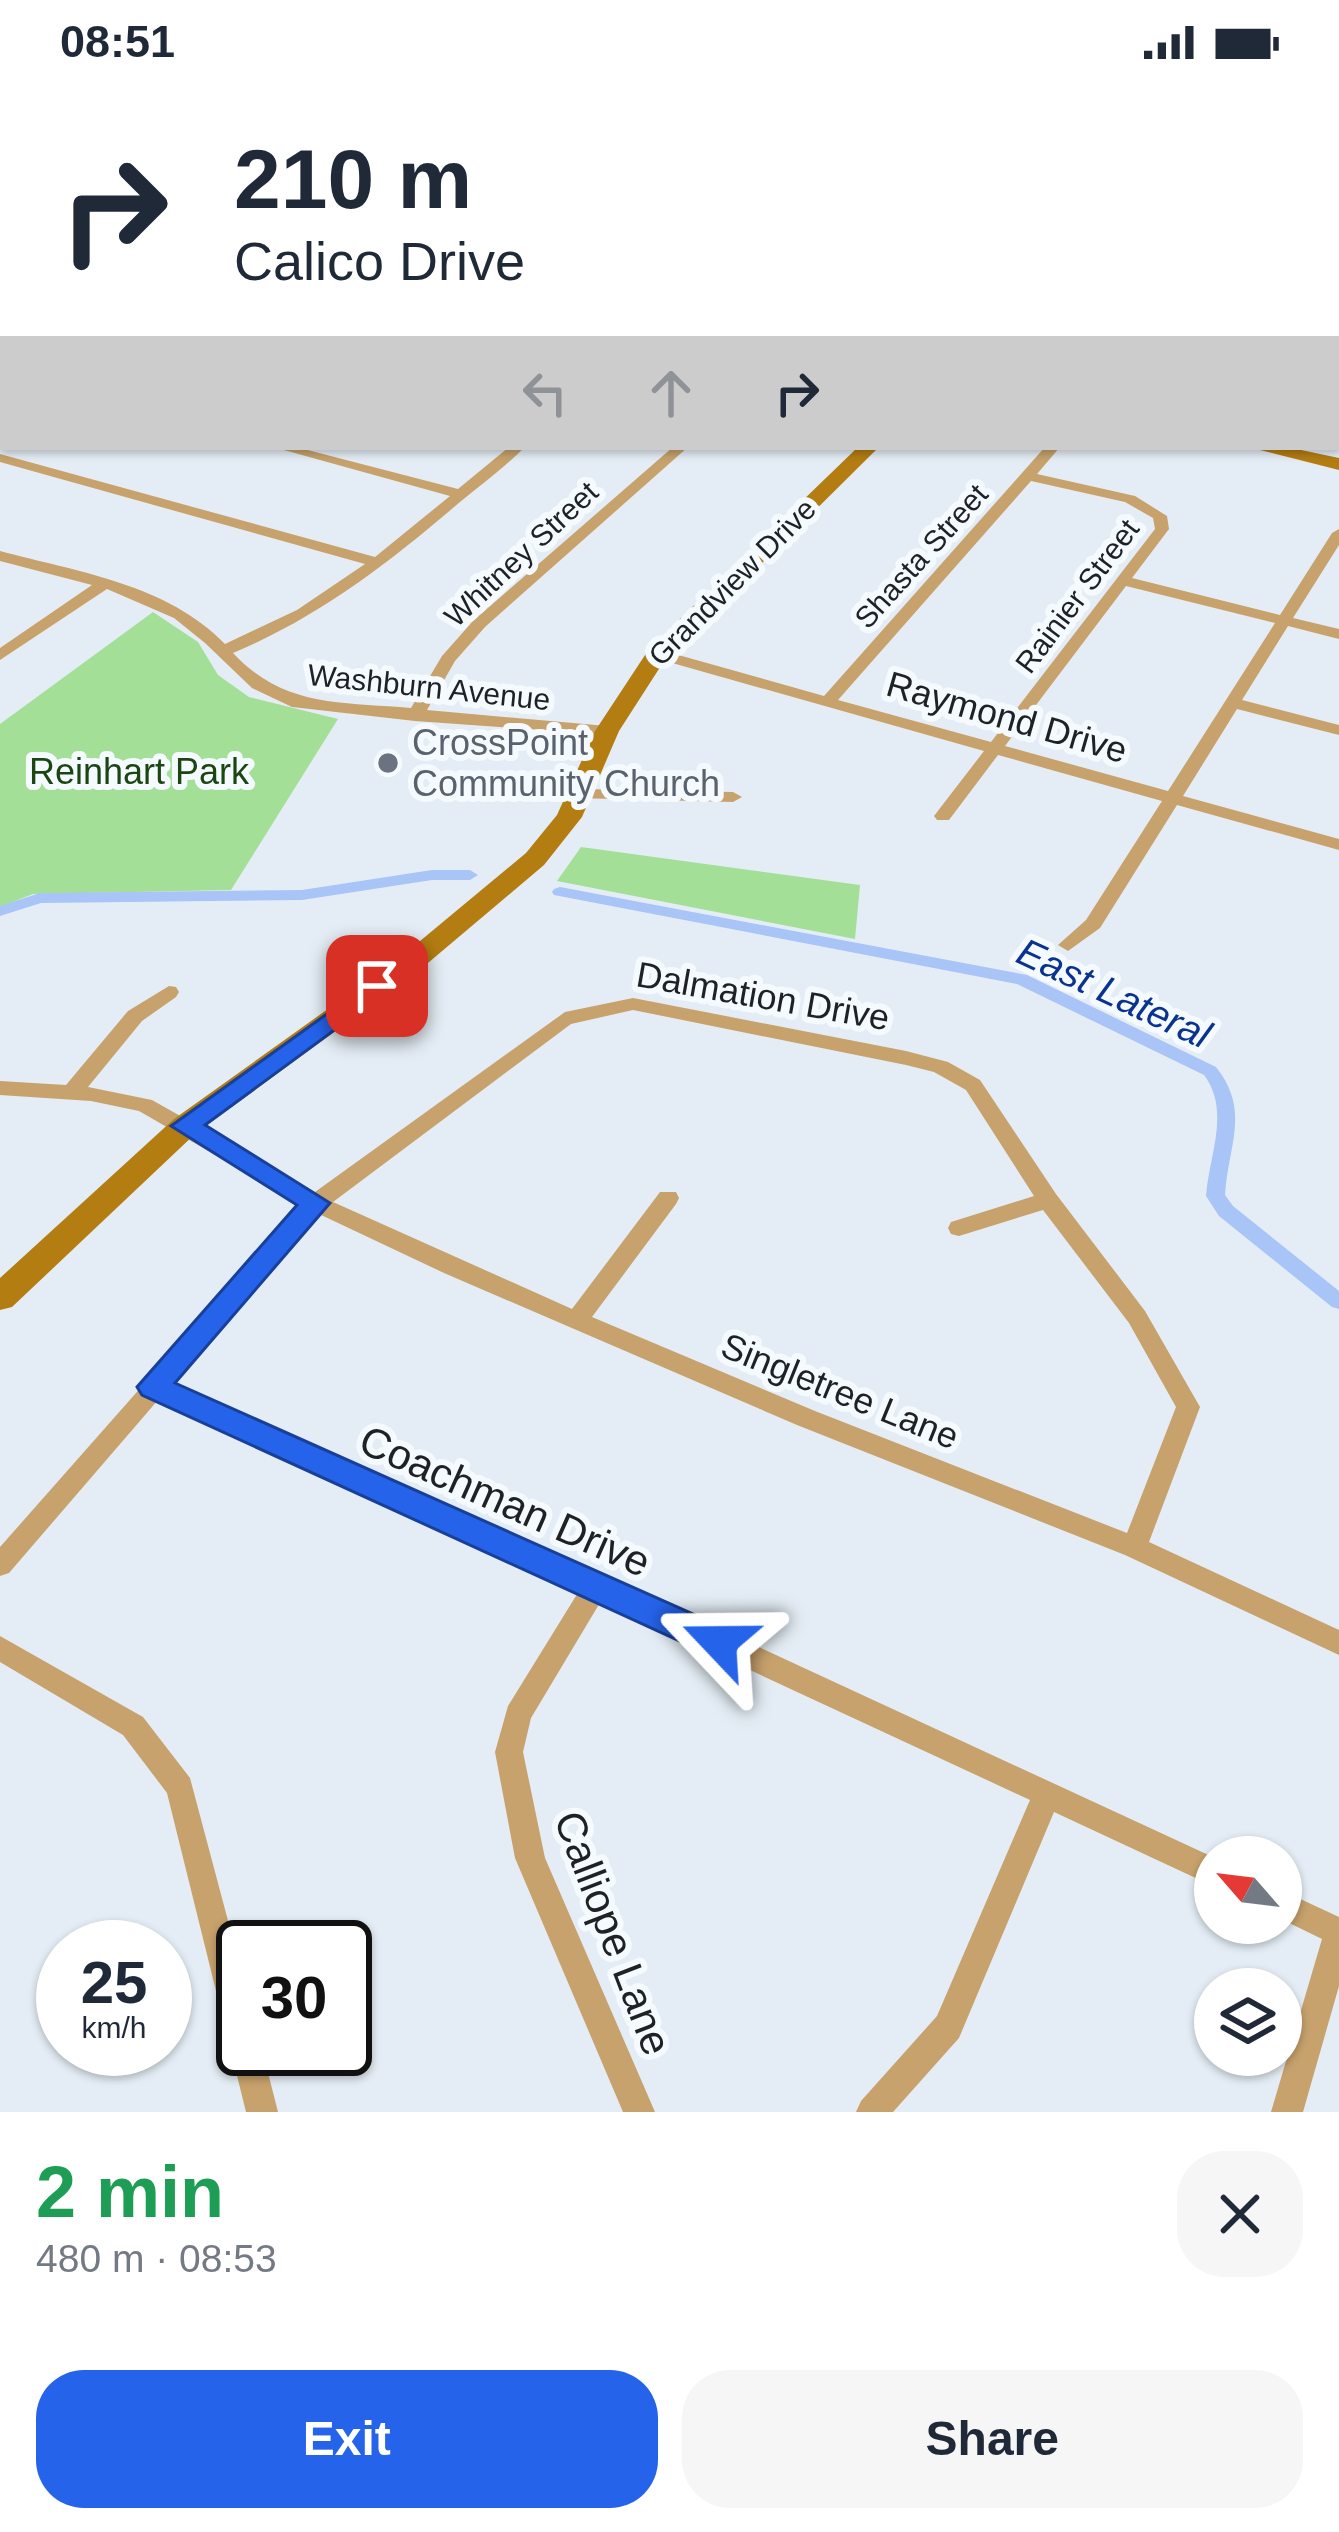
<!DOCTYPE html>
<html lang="en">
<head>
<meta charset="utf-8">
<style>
	:root { --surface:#fff; --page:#f6f6f7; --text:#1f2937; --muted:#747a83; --accent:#2563eb }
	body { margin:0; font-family:Arial,sans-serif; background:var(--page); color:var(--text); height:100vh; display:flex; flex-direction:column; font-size:45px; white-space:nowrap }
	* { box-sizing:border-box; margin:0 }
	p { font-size:39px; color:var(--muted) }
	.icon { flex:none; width:66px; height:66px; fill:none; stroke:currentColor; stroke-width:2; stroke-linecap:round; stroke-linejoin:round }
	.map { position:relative; height:2028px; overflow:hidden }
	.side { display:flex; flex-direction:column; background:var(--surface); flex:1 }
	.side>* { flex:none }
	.hud { position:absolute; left:0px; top:0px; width:1341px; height:366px; box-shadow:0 3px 9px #0004; background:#fff; color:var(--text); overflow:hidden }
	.needle { width:78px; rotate:298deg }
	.fabs { position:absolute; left:1194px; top:1752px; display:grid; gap:24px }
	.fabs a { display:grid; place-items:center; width:108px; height:108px; border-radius:50%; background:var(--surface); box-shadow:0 3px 9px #0004; font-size:60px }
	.speed { position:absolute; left:36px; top:1836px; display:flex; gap:24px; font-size:60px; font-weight:700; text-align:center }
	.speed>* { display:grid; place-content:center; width:156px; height:156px; border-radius:50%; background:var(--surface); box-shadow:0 3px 9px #0004; line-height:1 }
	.speed small { font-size:30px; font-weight:400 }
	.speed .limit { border:6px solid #111; border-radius:18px; background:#fff; color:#111 }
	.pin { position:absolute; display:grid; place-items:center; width:102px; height:102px; color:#fff; margin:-51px; border-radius:24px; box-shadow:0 6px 18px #0006 }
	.me { position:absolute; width:132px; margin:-66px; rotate:293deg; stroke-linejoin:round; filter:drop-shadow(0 0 9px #0008) }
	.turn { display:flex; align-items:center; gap:42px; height:252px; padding:0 36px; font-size:54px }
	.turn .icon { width:156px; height:156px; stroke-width:2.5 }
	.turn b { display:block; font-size:84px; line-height:102px }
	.lanes { display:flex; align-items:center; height:114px; padding:0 36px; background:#0003; justify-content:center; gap:60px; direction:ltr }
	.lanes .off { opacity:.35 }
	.round { display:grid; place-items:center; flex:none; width:126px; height:126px; border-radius:48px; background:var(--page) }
	.headline { display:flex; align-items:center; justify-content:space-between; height:204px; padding:0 36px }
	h1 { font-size:72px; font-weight:600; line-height:90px; color:#1e9e55 }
	.cta { display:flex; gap:24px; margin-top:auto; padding:24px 36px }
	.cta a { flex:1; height:138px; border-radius:48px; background:var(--accent); color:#fff; font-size:48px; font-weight:600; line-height:138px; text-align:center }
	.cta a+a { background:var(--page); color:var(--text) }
	.status { display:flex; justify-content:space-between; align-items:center; height:84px; padding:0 60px; background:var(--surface); direction:ltr }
	.status svg { height:33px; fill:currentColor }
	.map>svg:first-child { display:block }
</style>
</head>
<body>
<div class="status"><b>08:51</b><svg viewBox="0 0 49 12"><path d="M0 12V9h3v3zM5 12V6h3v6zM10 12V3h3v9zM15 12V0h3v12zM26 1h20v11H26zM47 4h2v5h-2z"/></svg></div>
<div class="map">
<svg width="1339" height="2028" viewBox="0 0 1339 2028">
	<rect width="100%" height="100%" fill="#e4edf5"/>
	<g fill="#a3df96">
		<polygon points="153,528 198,558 218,591 249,613 338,635 231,806 33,810 0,823 0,640"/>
		<polygon points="581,763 860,801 855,855 557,797"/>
	</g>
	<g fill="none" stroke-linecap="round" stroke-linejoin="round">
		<g fill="#a9c4f6" fill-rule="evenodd">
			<polygon points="432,786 470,786 478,791 470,796 432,796 302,816 41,819 0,832 0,822 40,809 302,806"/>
			<path d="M560,803L1027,891L1216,983C1251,1027 1228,1061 1225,1111L1233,1122L1339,1207V1225L1332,1223L1219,1132L1206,1112C1209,1071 1231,1027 1204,991L1017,900L554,811L552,808L554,805Z"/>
		</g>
		<polygon fill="#8e959b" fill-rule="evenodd" points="21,0 49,0 19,3"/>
		<g fill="#c7a26c" fill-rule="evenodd">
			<polygon points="550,0 588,0 593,3 555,3"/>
			<rect x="1338" y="161" width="1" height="8"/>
			<polygon points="1338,205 1339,206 1339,214 1338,213"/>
			<polygon points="3,250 3,259 0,260 0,251"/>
			<polygon points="0,286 3,287 3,295 0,294"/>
			<rect x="1338" y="301" width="1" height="9"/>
			<path d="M273,363H296L458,405L509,363H525C505,383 482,400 460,418C390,478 319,533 233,569C284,624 342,618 411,624L442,572L473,537L673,363H688L485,543L455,577L427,626L607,642L613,643V651L415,637L292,623L252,604L205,559L174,534L107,505L0,576V564L92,501L0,477V467C78,488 167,500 225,560L297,526L365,480L0,378V370L375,473L450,412Z"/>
			<path d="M1045,363H1060L1037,390L1135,412L1167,432L1169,445L1132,494L1280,531L1332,449L1339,445V461L1293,534L1339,545V555L1288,542L1242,616L1339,641V651L1237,625L1183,712L1339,755V766L1177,721L1100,844L1068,867L1058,861L1086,836L1162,717L998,671L949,736H937L934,732L984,667L651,573L649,570L657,565L824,612ZM1031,397L1125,418L1153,434L1155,445L991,658L838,616ZM1126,502L1275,539L1168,707L1005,662Z"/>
			<polygon points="581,705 733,708 742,713 733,718 575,714 575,706"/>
			<path d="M169,902L176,903L179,908L176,913L142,937L88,1003L152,1016L315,1108L565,928L633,914L906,967L948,978L980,996L1056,1110L1145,1227L1200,1323L1149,1458L1339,1546V1571L1125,1471L797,1341L444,1189L319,1130L172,1301L763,1565L1215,1774V1803L1054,1728L959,1954L893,2028H856L861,2017L937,1932L1030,1716L601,1517L531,1634L523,1668L545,1774L655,2028H623L515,1774L495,1668L508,1622L579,1507L158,1316L9,1489L0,1492V1463L302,1121L139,1027L91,1017L0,1011V997L66,1001L128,927ZM633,926L906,981L934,988L966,1006L1034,1112L951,1138L948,1144L951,1150L959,1152L1043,1126L1129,1239L1176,1323L1127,1449L815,1327L592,1233L676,1120L679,1114L676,1108H660L572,1225L333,1118L571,940Z"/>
			<polygon points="0,1552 143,1633 190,1694 243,1893 243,1965 262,1965 278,2028 246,2028 167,1709 123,1651 0,1578"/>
			<polygon points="1281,1806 1339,1833 1339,1902 1303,2028 1271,2028 1322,1855 1281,1835"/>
		</g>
		<g fill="#b37d12" fill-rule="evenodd">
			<polygon points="0,79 3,80 3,90 0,89"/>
			<rect x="1338" y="105" width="1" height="11"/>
			<polygon points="858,363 879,363 666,574 619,647 582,733 544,781 422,884 196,1049 12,1223 0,1226 0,1194 174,1035 402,872 526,769 557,731 595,647 649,565"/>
			<polygon points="1248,363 1287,363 1339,374 1339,386"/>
		</g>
		<g fill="#765829" fill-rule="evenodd">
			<polygon points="937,0 959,0 961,3 939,3"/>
			<polygon points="1007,0 1029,0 1005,3"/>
			<polygon points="1213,0 1273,0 1275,3 1215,3"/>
			<polygon points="1339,2 1339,12 1338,12 1338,3 1333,3"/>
		</g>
	</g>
	<polygon fill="#50565c" points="794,0 864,0 872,3 794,3"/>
	<polygon fill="#5d646b" stroke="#41464b" stroke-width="3" points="813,0 864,0 872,3 821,3"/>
	<polygon fill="#2563eb" stroke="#184099" stroke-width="3" points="377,894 390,902 386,908 205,1041 330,1119 175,1299 731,1547 736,1558 731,1569 719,1573 706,1569 142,1311 137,1303 297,1121 171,1042"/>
	<circle fill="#6b7280" stroke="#f4faff" stroke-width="4.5" cx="388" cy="679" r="12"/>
	<g text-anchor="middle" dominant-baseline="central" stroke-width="12" stroke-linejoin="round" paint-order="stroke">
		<g font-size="30" fill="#1f2225" stroke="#f4faff">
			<text transform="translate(521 470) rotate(-43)">Whitney Street</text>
			<text transform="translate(921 472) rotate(-48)">Shasta Street</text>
			<text transform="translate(732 498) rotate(-45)">Grandview Drive</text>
			<text transform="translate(1077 512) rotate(-53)">Rainier Street</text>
			<text transform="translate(429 603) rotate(6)">Washburn Avenue</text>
		</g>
		<g font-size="36" fill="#1f2225" stroke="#f4faff">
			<text transform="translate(1007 633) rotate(16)">Raymond Drive</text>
			<text transform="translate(763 912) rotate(10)">Dalmation Drive</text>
			<text transform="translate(840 1307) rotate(22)">Singletree Lane</text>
		</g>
		<g font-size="36" fill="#5b616d" stroke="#f4faff" text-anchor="start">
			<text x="412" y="658">CrossPoint<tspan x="412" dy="41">Community Church</tspan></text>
		</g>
		<g font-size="36" fill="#1b4611" stroke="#f4faff">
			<text x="139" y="687">Reinhart Park</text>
		</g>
		<g font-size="39" font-style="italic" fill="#09338e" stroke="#f4faff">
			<text transform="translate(1114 909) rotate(25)">East Lateral</text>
		</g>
		<g font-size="42" fill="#1f2225" stroke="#f4faff">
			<text transform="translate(505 1417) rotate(24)">Coachman Drive</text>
			<text transform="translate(613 1849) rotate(69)">Calliope Lane</text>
		</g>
	</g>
</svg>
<div class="fabs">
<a><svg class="needle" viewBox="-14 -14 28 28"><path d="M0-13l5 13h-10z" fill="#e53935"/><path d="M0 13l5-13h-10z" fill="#747a83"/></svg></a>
<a><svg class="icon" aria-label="layers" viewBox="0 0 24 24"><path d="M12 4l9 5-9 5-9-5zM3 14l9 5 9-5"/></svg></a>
</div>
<div class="speed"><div>25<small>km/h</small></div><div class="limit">30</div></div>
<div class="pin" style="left:377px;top:902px;background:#d93025"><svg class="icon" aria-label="arrive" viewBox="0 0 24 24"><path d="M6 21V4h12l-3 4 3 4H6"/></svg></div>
<svg class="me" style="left:719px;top:1558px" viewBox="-20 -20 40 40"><path d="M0-17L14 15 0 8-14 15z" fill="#2563eb" stroke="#fff" stroke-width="4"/></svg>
<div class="hud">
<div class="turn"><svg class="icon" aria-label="right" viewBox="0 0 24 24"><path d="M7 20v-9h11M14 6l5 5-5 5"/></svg><div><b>210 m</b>Calico Drive</div></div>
<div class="lanes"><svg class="icon off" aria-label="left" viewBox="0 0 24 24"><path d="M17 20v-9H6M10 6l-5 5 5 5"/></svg><svg class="icon off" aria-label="ahead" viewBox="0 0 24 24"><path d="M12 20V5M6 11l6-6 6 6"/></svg><svg class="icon" aria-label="right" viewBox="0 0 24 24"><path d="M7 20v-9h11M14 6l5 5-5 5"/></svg></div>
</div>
</div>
<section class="side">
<div class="headline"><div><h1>2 min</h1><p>480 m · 08:53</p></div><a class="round"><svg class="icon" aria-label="close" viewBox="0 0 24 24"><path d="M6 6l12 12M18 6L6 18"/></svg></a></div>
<div class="cta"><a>Exit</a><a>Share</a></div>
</section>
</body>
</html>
